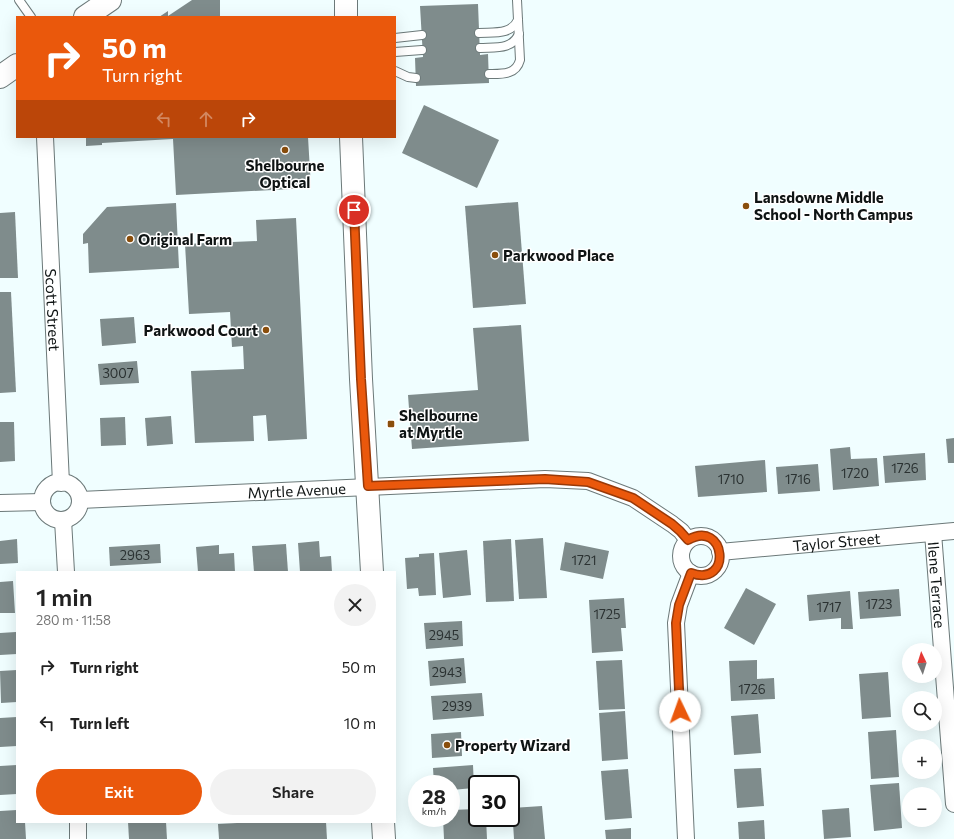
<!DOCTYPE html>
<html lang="en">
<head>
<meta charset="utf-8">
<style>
	:root { --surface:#fff; --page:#f2f2f2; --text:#222; --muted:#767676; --accent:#ea580c }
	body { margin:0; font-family:Commissioner,sans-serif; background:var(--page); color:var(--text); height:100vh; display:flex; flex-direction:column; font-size:15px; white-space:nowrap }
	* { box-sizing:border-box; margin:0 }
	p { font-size:13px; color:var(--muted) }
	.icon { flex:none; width:22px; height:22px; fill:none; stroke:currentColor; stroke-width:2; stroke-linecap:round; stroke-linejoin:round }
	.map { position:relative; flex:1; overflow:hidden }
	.side { position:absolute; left:16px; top:571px; width:380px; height:252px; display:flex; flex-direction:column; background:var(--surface); border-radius:0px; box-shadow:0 4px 16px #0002 }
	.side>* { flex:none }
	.banner { position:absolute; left:16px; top:16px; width:380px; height:122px; border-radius:0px; box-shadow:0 4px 16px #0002; background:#ea580c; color:#fff; overflow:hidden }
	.needle { width:26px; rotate:356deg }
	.fabs { position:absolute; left:902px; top:643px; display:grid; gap:8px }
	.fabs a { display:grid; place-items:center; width:40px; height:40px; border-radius:50%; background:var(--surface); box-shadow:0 4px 16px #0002; font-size:20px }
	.speed { position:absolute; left:408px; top:775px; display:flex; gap:8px; font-size:20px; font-weight:700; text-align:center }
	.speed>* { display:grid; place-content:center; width:52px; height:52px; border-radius:50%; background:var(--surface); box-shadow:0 4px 16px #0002; line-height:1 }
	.speed small { font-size:10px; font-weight:400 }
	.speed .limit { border:2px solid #111; border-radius:6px; background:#fff; color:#111 }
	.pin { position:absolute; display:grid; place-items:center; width:34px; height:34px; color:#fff; margin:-17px; border:2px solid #fff; border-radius:50%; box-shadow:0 1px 4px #0007 }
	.me { position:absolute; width:44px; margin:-22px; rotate:357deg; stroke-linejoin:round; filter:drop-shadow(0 0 3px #0008) }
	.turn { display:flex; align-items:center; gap:14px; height:84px; padding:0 20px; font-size:18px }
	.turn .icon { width:52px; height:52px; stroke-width:2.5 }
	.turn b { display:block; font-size:28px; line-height:34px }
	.lanes { display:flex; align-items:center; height:38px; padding:0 20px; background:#0003; justify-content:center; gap:20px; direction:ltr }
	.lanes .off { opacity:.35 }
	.round { display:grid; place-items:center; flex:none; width:42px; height:42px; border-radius:21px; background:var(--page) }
	.head { display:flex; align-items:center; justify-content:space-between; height:68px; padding:0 20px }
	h1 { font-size:24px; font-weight:600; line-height:30px }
	.button { display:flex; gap:8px; margin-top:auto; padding:8px 20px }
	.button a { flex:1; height:46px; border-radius:24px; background:var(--accent); color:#fff; font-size:16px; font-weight:600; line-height:46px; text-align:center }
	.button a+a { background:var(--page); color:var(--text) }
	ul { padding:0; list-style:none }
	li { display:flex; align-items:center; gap:12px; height:56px; padding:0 20px }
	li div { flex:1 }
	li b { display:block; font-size:15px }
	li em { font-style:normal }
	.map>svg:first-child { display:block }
</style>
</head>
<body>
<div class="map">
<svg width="954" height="839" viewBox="0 0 954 839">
	<rect width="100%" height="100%" fill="#f0feff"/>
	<g fill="#7f8c8c">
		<polygon points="192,0 220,0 220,17 159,17 168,11 168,16"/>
		<polygon points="478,4 480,55 488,54 489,83 416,86 415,58 423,57 420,6"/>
		<polygon points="424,105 499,140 477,188 402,153"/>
		<polygon points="86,137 308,137 311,188 176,195 173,139 102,143 102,145 86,146"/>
		<polygon points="518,202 526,304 473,308 465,206"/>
		<polygon points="176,203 179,268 89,273 88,243 83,244 83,234 107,207"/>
		<polygon points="15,212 18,278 0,278 0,213"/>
		<polygon points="296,218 307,439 268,441 266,415 253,416 254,441 195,443 191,371 244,369 243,346 232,347 230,312 189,314 185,244 257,241 256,220"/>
		<polygon points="0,292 11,292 16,392 0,393"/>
		<polygon points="134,317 136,343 102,346 100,319"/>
		<polygon points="521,325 529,441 412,449 408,395 478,390 473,328"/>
		<polygon points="137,361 139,383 100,385 98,364"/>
		<polygon points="171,416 173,444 147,446 145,418"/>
		<polygon points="125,417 126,445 101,446 100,418"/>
		<polygon points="0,422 14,422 15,461 0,462"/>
		<polygon points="954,438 954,463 948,463 946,439"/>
		<polygon points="850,447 851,459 877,458 879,486 833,490 830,449"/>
		<polygon points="925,453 926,480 885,483 883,456"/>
		<polygon points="765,460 767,492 698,497 695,466"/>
		<polygon points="818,464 820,491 778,494 776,467"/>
		<polygon points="543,538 547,598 519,599 515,540"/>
		<polygon points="17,539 18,563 0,564 0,541"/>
		<polygon points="511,539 514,601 486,602 483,541"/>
		<polygon points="319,541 320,557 331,556 332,572 300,572 298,543"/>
		<polygon points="565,542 609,551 603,579 560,570"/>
		<polygon points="160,544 161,563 110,566 109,547"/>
		<polygon points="286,544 288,572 254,572 252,546"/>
		<polygon points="219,545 219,554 234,553 235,572 198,572 196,547"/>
		<polygon points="467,550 471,595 443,598 439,553"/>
		<polygon points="434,553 436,595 419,596 418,588 407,589 405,558 419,557 419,554"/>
		<polygon points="13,581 15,613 0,613 0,582"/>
		<polygon points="746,588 776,604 754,645 724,628"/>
		<polygon points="899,589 901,616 860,619 858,592"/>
		<polygon points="850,591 853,629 841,629 841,618 809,621 807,595"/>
		<polygon points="624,598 626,628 621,628 623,651 592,653 589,600"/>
		<polygon points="462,621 463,646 426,649 424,623"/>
		<polygon points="16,632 17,654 0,655 0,633"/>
		<polygon points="464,658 466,683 430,686 428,661"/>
		<polygon points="622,660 625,709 599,710 596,661"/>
		<polygon points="757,660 757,679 774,678 775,699 731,701 729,661"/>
		<polygon points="17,670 17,702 1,703 0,671"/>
		<polygon points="888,672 891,717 862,719 859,674"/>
		<polygon points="482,693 484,716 433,720 431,696"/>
		<polygon points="625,711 628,759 602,761 599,713"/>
		<polygon points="758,714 761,753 734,755 731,716"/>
		<polygon points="17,717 17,746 0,747 0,718"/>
		<polygon points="896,730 899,777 871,779 868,732"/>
		<polygon points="461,732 462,756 432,758 431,734"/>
		<polygon points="17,765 17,794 0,795 0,766"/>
		<polygon points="473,765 474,788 451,790 451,784 434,784 433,768"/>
		<polygon points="761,768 764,806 737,808 734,769"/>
		<polygon points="628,769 632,818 605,820 601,771"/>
		<polygon points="495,779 495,784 480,784 480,780"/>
		<polygon points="899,783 902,828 874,831 870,785"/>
		<polygon points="542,806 545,839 514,839 512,808"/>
		<polygon points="849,808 851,837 824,839 822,810"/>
		<polygon points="477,809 477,818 486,818 487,839 444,839 443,818 451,818 451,810"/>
		<polygon points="17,810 17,822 25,822 26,839 0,839 0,811"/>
		<polygon points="764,820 765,839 739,839 738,822"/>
		<polygon points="128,822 166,822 167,839 129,839"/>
		<polygon points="256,822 326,822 327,839 219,839 218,824"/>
		<polygon points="631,828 631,839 606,839 605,830"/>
	</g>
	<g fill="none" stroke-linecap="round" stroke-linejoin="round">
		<g stroke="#6c7979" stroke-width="10">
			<g id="lane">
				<polyline points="19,0 31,17"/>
				<path d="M479,33C494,32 511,35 518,20"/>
				<polyline points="395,38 422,35"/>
				<path d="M480,48C495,47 512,50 519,34"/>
				<polyline points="395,52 422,50"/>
				<polyline points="395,71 408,77 416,78"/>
				<path d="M489,74C502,74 516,75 520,60L517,0"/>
			</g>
		</g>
		<g stroke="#6c7979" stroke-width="18">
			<g id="street">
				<path id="s1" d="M45,137L61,483"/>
				<circle cx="61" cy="501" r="19"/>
				<path id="s2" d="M80,500L545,479L588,481L633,498L672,524L681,531L688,540"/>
				<polyline points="0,503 42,502"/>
				<polyline points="63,520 66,572"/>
				<path id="s3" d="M933,533L954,804"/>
				<circle cx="701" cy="556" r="20"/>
				<path id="s4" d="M720,552L954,531"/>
				<polyline points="78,822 78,839"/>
				<polyline points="686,839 676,623 679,605 691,573"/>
			</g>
		</g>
		<g stroke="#6c7979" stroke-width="24">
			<g id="secondary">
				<polyline points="346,0 346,17"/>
				<polyline points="85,17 110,0"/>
				<polyline points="0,77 17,65"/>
				<polyline points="351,137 361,379 372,572"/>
				<polyline points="383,822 384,839"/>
			</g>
		</g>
		<use href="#lane" stroke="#fff" stroke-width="8"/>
		<use href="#street" stroke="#fff" stroke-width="16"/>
		<use href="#secondary" stroke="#fff" stroke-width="22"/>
	</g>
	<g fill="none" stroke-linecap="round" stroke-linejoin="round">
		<g stroke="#983908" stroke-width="10">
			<path id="route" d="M354,210L361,379L368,486L545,479L588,482L633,498L672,524L680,531L688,540C726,518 733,588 691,573L679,605L676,623L680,711"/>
		</g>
		<use href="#route" stroke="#ea580c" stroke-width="7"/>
	</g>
	<g fill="#8a4e0c" stroke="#fff" stroke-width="1.5">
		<circle cx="285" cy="150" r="4"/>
		<circle cx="746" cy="206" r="4"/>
		<circle cx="130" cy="239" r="4"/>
		<circle cx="495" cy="255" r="4"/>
		<circle cx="266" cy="330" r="4"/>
		<rect x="387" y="420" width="8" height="8" rx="2"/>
		<circle cx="447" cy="745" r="4"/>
	</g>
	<g text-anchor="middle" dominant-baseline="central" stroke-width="3" stroke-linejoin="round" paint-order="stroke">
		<g font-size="13" fill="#2b3232">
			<text x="118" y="373">3007</text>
			<text x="905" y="468">1726</text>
			<text x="855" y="473">1720</text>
			<text x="731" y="479">1710</text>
			<text x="798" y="479">1716</text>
			<text x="135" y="555">2963</text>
			<text x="584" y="560">1721</text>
			<text x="879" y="604">1723</text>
			<text x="829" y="607">1717</text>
			<text x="607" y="614">1725</text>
			<text x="444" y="635">2945</text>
			<text x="447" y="672">2943</text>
			<text x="752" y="689">1726</text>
			<text x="457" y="706">2939</text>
		</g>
		<g font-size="15" font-weight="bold" fill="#0f1414" stroke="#fff" text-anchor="start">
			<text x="285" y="165" text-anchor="middle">Shelbourne<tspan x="285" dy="17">Optical</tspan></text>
			<text x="754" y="197">Lansdowne Middle<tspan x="754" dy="17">School - North Campus</tspan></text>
			<text x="138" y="239">Original Farm</text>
			<text x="503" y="255">Parkwood Place</text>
			<text x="258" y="330" text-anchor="end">Parkwood Court</text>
			<text x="399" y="415">Shelbourne<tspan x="399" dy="17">at Myrtle</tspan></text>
			<text x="455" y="745">Property Wizard</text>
		</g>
		<g font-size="15" fill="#0f1414" stroke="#fff">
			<text stroke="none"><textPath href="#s1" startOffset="173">Scott Street</textPath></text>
			<text stroke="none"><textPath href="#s2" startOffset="217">Myrtle Avenue</textPath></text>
			<text stroke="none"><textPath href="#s4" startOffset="117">Taylor Street</textPath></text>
			<text stroke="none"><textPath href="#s3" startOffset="52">Ilene Terrace</textPath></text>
		</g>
	</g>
</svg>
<div class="fabs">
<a><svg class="needle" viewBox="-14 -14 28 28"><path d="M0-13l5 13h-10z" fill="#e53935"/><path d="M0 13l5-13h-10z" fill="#767676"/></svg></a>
<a><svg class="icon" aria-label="search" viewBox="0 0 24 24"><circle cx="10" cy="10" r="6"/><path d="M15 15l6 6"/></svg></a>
<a>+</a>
<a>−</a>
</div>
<div class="speed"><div>28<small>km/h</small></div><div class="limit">30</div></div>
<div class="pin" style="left:354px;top:210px;background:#d93025"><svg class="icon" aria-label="arrive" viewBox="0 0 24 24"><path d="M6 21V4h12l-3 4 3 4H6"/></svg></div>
<svg class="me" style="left:680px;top:711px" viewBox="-20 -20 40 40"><circle r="19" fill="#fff"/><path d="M0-13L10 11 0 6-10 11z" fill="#ea580c"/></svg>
<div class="banner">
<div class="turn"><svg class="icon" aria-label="right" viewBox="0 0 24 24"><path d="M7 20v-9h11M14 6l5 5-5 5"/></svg><div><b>50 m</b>Turn right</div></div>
<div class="lanes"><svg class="icon off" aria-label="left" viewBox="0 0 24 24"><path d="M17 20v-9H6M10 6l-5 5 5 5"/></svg><svg class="icon off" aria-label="ahead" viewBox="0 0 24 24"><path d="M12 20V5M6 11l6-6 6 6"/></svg><svg class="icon" aria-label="right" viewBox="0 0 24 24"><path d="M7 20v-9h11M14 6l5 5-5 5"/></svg></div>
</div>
<section class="side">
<div class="head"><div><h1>1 min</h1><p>280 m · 11:58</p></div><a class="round"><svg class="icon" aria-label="close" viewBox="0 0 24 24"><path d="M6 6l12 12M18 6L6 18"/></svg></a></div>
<ul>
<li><svg class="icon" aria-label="right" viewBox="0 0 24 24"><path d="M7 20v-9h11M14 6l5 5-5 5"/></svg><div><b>Turn right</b></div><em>50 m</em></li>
<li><svg class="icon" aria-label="left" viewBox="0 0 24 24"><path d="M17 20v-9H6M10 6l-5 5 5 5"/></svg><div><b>Turn left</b></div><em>10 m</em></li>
</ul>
<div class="button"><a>Exit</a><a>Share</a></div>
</section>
</div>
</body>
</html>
